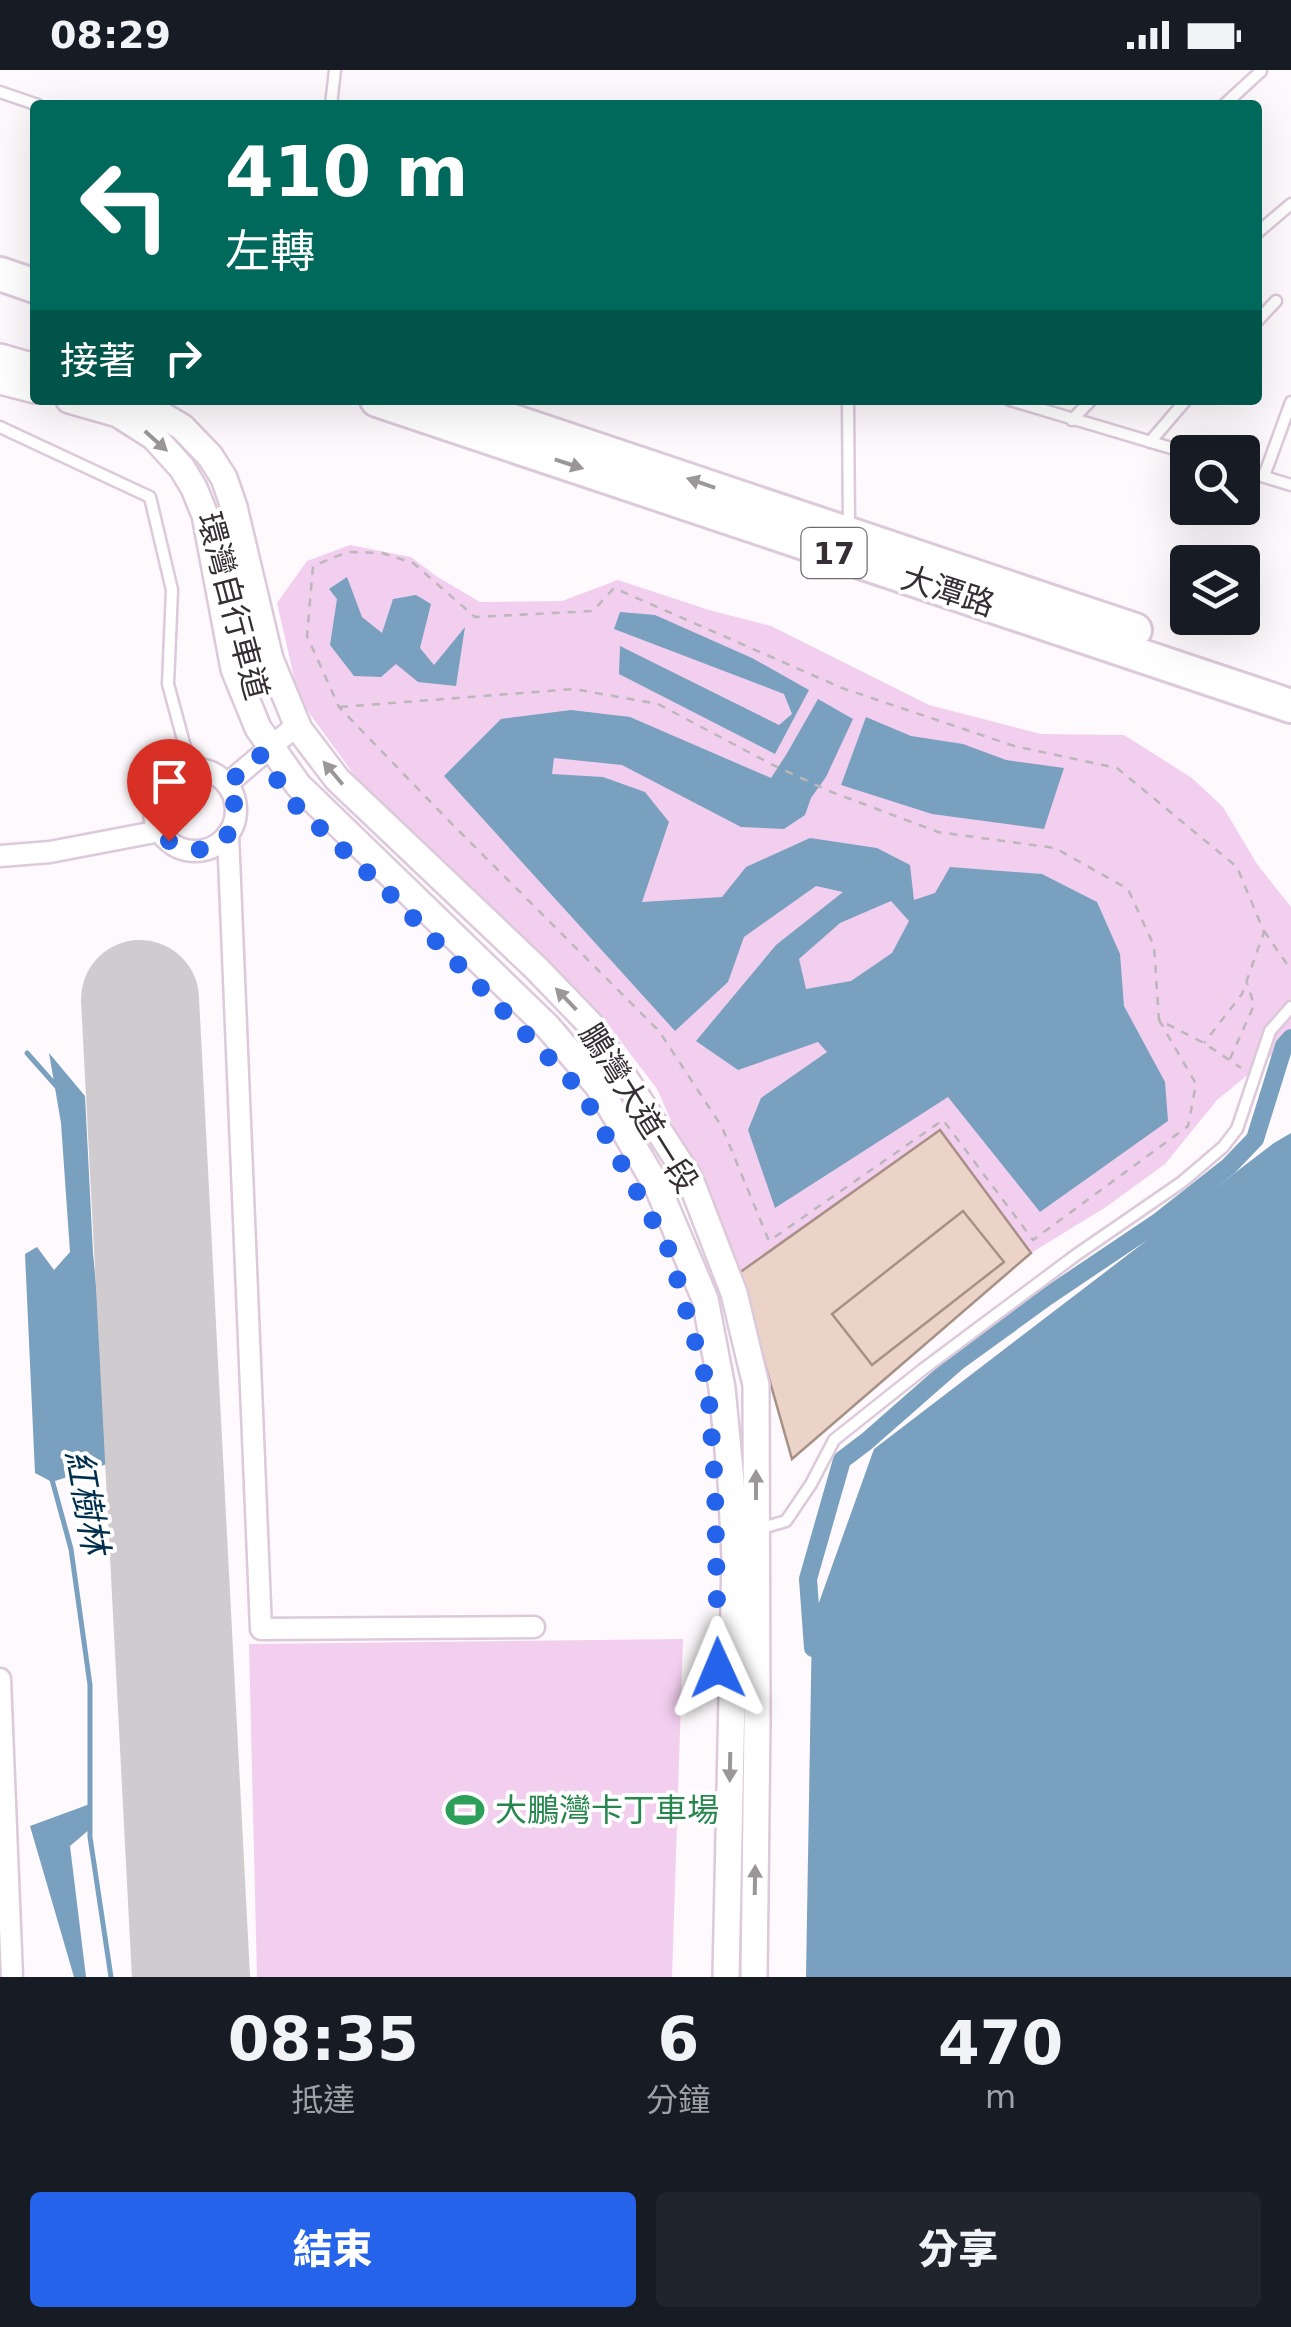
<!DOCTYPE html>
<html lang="zh-TW">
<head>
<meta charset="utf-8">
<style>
	:root { --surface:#171b24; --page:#20242c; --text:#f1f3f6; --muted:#9ea1a6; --accent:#2563eb }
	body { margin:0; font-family:"DejaVu Sans","Noto Sans TC",sans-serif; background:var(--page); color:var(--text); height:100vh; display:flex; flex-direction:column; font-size:38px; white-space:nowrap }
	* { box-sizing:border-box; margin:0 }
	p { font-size:32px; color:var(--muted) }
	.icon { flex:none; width:55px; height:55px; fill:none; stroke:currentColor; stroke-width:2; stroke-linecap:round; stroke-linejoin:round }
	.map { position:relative; height:1907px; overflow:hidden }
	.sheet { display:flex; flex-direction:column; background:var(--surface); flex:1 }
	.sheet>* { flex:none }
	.guide { position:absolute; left:30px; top:30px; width:1232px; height:305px; border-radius:10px; box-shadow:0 10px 40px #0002; background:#00695c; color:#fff; overflow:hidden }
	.controls { position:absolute; left:1170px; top:365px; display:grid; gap:20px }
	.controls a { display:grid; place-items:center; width:90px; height:90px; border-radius:10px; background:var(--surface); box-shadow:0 10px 40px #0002; font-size:50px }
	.pin { position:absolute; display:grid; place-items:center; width:85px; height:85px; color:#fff; margin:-102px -42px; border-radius:50% 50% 50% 0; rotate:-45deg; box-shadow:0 0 10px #0007 }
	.pin .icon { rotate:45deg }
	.me { position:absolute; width:110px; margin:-55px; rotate:359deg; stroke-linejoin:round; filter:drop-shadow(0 0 8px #0008) }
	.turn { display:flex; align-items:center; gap:35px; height:210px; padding:0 30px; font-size:45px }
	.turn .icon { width:130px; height:130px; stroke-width:2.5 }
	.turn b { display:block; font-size:70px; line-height:85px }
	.then { display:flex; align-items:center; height:95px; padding:0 30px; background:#0003; gap:20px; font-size:38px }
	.eta { display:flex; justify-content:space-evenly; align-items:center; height:170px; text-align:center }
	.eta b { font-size:60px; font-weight:800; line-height:70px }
	.cta { display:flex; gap:20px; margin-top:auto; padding:20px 30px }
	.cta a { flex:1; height:115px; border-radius:10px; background:var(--accent); color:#fff; font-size:40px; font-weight:800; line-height:115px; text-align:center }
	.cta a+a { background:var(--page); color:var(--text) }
	.status { display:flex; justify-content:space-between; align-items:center; height:70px; padding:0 50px; background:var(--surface); direction:ltr }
	.status svg { height:28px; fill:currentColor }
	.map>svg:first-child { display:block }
</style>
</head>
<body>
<div class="status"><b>08:29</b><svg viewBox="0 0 49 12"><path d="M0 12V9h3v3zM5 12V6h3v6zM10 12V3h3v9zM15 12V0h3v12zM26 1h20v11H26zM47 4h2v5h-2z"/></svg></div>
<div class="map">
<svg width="1291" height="1907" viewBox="0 0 1291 1907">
	<rect width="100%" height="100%" fill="#fdf9fc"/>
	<g fill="#f3cfef">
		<polygon points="350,475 411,487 436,506 480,532 562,531 618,510 709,540 771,556 929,635 1041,664 1124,665 1192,708 1223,737 1257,794 1291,837 1291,965 1286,974 1217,1030 1165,1094 1106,1137 1031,1183 940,1060 739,1203 657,1019 600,944 456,804 366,721 299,629 277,533 307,491"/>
		<polygon points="683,1569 672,1907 257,1907 249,1574"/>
	</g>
	<g fill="#79a0bf" fill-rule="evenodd">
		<polygon points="347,507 362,547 382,563 393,529 416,525 431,534 420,578 434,595 465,557 456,616 418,612 396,594 381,607 354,606 330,575 337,529 329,519"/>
		<polygon points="620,542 655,545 752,588 809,620 775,684 619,604 620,576 779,655 792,644 784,624 614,559"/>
		<path d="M818,629L853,649L826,707L811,728L805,745L784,759L741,757L622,695L554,688L552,704L603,707L645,722L669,752L642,832L722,827L746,797L810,768L877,778L910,795L914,830L935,823L950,797L1042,804L1097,832L1120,884L1124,936L1165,1012L1168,1051L1040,1142L948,1027L775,1138L748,1060L761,1028L827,982L818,972L738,1000L696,971L776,875L843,822L816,816L744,867L728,912L675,961L444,706L501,649L571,640L630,647L771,708L786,685ZM891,831L909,851L892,883L851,911L806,919L799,889L840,853Z"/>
		<polygon points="866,647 911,666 963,674 1006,690 1064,698 1044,759 932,744 841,715"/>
		<polygon points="49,983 85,1026 93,1183 113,1392 52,1412 35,1403 25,1184 37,1177 54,1200 70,1182 61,1053"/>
		<polygon points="1291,1063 1291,1907 806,1907 812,1552 874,1379 1274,1073"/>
		<polygon points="90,1734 90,1759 70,1776 86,1907 74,1907 30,1756"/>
	</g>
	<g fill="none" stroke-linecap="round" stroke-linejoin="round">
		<g stroke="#79a0bf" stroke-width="5">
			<polyline points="27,983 58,1018"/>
			<polyline points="51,1406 71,1479 90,1615 90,1767 111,1907"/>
		</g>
		<polyline stroke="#79a0bf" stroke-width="18" points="813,1578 808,1509 842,1390 867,1371 957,1292 1048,1226 1158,1152 1229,1096 1255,1069 1284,976 1291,968"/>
		<polyline stroke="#d0cbce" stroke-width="118" points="140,929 191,1907"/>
	</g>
	<g fill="#ecd3c8" stroke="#a79085" stroke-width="2.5">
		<polygon points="940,1060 1031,1183 792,1389 739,1203"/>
		<polygon points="963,1141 1004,1192 872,1295 832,1244"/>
	</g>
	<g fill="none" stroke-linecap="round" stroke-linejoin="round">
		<g stroke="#dcc9da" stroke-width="15">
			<g id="service">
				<polyline points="0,22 38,35"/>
				<polyline points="331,35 335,0"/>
				<polyline points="1224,35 1261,1"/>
				<polyline points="1258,162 1291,134"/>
				<polyline points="1258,250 1276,231"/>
				<polyline points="848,330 849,459"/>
				<polyline points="1010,330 1188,383"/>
				<polyline points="1072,350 1091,330"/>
				<polyline points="0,357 150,427 172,520 168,614 191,699"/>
				<polyline points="1150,372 1186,330"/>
				<polyline points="1242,400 1291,415"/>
				<polyline points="1264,406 1291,332"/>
				<polyline points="759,1459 786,1451 811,1414 834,1370 922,1300 1076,1185 1182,1112 1223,1077 1237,1059 1270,961 1291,937"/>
			</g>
		</g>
		<g stroke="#dcc9da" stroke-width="25">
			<g id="minor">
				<circle cx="195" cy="740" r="41"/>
				<polyline points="227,714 297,655"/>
				<polyline points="228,764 261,1559 534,1557"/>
				<polyline points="0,786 50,782 160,761"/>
				<polyline points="0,1609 12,1907"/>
			</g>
		</g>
		<g stroke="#dcc9da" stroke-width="30">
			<g id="tertiary">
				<polyline points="0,287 35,297"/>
				<polyline points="0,311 35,320"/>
				<polyline points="69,330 118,344 154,367 182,398 194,418 205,445 234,599 258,658 298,715 548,957 598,1016 658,1118 705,1229 722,1318 731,1411 735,1487 726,1907"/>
				<polyline points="136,330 182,357 210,386 224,408 234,437 270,589 299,659 337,709 536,898 590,954 690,1109 734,1223 756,1315 757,1652 754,1907"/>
			</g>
		</g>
		<g stroke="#dcc9da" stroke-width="38">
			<g id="primary">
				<polyline points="0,204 35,216"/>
				<polyline points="377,330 1291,636"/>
				<polyline points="450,330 1135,560"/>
			</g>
		</g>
		<g stroke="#bbb6ba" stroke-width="2.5" stroke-dasharray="8 8" stroke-linecap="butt">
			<polyline points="340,637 574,619 658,634 771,694 829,721 938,762 1055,778 1128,819 1154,876 1159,950 1204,973 1241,998"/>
			<polyline points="1264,861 1291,900"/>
			<polyline points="1159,950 1196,1014 1188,1056 1033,1170 943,1050 769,1171 722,1057 659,961 446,748 339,637 307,566 313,496 347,482 382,483 413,493 475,547 593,541 614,518 842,618 1014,676 1117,698 1237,797 1264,862 1242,924 1204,973"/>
			<polyline points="1230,989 1254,935 1247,913"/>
		</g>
		<use href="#service" stroke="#fff" stroke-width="10"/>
		<use href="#minor" stroke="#fff" stroke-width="20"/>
		<use href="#tertiary" stroke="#fff" stroke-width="25"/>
		<use href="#primary" stroke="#fff" stroke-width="32"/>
	</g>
	<defs><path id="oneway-solid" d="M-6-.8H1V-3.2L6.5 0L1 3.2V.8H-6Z" transform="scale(2.5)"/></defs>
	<g fill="#9a969a">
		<use href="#oneway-solid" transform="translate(156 371) rotate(42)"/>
		<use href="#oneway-solid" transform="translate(569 394) rotate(18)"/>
		<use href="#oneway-solid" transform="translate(701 413) rotate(-161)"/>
		<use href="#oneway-solid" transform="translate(333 703) rotate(-130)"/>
		<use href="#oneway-solid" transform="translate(566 929) rotate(-134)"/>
		<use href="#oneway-solid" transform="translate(756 1415) rotate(-90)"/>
		<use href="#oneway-solid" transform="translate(730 1697) rotate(91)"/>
		<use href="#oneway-solid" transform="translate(755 1810) rotate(-89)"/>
	</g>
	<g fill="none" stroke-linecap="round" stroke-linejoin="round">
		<path stroke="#2563eb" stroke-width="18" stroke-dasharray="0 32.4" d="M169,771C212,797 252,759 227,714L262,684L288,728L387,821L582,1022L669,1180L708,1317L715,1414L718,1598"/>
	</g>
	<defs>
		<g id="stadium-bare" transform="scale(3)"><path d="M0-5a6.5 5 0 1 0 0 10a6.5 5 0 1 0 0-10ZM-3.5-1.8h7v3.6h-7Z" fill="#2e9e5b" stroke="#fff" stroke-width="2.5" paint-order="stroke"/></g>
	</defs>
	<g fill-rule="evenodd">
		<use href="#stadium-bare" x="465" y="1740"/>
	</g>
	<g text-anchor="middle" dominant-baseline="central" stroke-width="8" stroke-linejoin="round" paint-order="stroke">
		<rect fill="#fff" stroke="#726d71" stroke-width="2.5" x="801.5" y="458" width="65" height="50" rx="8"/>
		<g font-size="30" font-weight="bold" fill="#352e34">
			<text x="834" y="483">17</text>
		</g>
		<g font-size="32" fill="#352e34" stroke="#fff">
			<text transform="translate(948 521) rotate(18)">大潭路</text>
			<text transform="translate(233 536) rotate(75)">環灣自行車道</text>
			<text transform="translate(639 1038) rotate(58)">鵬灣大道一段</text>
		</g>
		<g font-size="32" fill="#27864d" stroke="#fff" text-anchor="start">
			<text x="495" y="1740">大鵬灣卡丁車場</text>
		</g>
		<g font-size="35" font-style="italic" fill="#002f4e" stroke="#fff">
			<text transform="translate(87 1432) rotate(80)">紅樹林</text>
		</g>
	</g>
</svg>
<div class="controls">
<a><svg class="icon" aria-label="search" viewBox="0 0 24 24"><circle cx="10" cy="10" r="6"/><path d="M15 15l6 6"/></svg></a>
<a><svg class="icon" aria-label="layers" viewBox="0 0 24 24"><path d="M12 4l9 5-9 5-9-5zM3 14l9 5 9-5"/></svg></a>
</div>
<div class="pin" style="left:169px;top:771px;background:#d93025"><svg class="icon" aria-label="arrive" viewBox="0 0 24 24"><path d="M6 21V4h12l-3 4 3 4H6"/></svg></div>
<svg class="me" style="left:718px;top:1598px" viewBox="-20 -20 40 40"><path d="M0-17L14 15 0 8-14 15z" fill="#2563eb" stroke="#fff" stroke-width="4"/></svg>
<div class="guide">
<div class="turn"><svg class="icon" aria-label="left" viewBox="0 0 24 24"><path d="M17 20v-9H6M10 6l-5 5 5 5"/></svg><div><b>410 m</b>左轉</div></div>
<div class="then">接著<svg class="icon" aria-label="right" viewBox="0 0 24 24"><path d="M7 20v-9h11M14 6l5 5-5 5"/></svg></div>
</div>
</div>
<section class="sheet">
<div class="eta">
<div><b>08:35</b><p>抵達</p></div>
<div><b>6</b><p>分鐘</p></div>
<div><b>470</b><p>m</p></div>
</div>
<div class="cta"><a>結束</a><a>分享</a></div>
</section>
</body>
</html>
